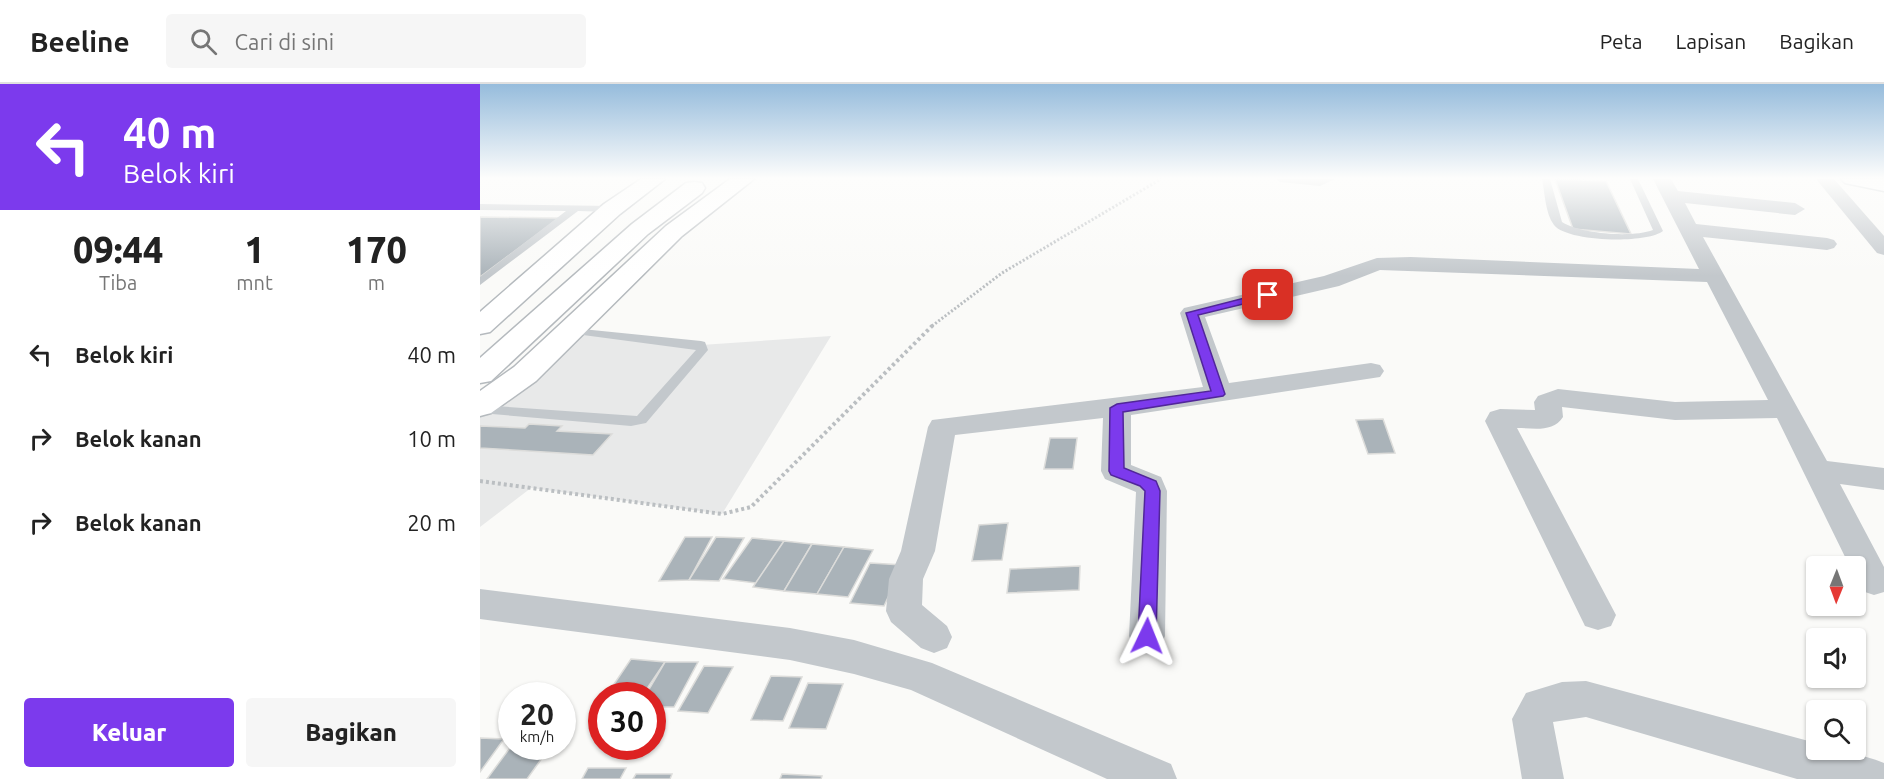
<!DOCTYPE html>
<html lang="id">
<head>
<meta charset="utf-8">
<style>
	:root { --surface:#fff; --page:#f6f6f6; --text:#222; --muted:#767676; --line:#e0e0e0; --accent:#7c3aed }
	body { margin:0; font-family:Ubuntu,sans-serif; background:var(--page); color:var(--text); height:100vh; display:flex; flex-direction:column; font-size:22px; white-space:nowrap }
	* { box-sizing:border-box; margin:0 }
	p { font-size:20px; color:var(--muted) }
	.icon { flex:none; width:33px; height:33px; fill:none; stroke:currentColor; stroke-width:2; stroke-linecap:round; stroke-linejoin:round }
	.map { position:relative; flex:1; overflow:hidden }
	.drawer { display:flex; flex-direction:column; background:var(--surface); width:480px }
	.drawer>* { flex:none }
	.top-card { background:#7c3aed; color:#fff; overflow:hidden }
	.needle { width:39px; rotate:181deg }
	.tools { position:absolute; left:1326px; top:472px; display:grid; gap:12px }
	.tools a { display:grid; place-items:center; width:60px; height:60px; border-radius:6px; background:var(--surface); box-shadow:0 2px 4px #0004; font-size:30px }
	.speed { position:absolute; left:18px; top:598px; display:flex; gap:12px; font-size:30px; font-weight:700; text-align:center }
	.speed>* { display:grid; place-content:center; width:78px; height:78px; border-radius:50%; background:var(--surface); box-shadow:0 2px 4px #0004; line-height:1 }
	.speed small { font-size:15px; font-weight:400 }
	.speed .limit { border:9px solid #d22; background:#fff; color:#111 }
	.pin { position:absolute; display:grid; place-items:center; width:51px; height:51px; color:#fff; margin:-26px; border-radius:12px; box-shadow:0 3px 9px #0006 }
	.me { position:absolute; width:66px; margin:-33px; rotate:2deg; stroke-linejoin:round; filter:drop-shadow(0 0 4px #0008) }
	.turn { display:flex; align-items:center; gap:21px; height:126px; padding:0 24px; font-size:27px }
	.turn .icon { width:78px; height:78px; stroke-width:2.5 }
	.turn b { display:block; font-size:42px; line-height:51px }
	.eta { display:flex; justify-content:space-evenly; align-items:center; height:102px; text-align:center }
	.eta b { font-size:36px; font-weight:800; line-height:42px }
	.cta { display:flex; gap:12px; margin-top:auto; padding:12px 24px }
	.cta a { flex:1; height:69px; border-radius:6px; background:var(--accent); color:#fff; font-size:24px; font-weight:800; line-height:69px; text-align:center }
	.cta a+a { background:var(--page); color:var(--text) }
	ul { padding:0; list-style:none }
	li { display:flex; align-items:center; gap:18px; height:84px; padding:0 24px }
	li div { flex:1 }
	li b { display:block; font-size:22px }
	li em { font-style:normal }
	header { display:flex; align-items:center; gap:36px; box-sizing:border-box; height:84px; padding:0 30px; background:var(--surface); border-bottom:2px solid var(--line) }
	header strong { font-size:28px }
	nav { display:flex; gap:33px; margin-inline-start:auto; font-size:21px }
	.search { width:420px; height:54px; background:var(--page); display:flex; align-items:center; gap:15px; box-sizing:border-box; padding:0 21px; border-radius:6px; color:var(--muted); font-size:22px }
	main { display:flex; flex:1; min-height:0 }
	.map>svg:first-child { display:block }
</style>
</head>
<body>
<header>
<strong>Beeline</strong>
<div class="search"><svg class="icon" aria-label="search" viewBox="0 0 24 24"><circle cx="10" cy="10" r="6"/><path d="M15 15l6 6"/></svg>Cari di sini</div>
<nav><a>Peta</a><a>Lapisan</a><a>Bagikan</a></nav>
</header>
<main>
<section class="drawer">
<div class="top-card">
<div class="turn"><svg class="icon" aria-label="left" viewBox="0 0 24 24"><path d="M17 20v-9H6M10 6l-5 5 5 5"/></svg><div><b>40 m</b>Belok kiri</div></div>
</div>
<div class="eta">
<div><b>09:44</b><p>Tiba</p></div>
<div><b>1</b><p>mnt</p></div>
<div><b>170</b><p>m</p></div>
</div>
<ul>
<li><svg class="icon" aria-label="left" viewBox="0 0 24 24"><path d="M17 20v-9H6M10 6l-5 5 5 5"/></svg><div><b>Belok kiri</b></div><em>40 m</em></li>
<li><svg class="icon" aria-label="right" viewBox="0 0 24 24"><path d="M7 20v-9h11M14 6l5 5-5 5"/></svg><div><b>Belok kanan</b></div><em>10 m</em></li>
<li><svg class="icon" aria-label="right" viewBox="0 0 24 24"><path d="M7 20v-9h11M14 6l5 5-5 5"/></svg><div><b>Belok kanan</b></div><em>20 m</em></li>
</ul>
<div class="cta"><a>Keluar</a><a>Bagikan</a></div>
</section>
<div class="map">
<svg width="1404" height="695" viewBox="0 0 1404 695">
	<rect width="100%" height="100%" fill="#fafaf8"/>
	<polygon fill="#e8e9e9" points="92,247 221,261 351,252 242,430 51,404 0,443 0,321"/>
	<g fill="#aab3b9" stroke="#dcdcda" stroke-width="1.5">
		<polygon points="1075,95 1126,97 1151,150 1093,145"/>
		<polygon points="0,133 79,134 0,193"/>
		<polygon points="903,335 915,369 888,370 876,336"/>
		<polygon points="49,340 82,342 77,347 132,350 113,371 0,364 0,342 45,344"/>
		<polygon points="570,354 597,354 593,385 564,385"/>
		<polygon points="528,439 522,476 492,477 499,441"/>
		<polygon points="205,453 232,453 209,496 179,497"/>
		<polygon points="236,453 264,454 239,497 209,496"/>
		<polygon points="272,454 304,457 276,499 243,495"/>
		<polygon points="304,457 332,460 304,507 273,503"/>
		<polygon points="332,460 364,463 337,510 304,507"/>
		<polygon points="364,463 393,466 368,513 337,510"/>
		<polygon points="390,479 423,481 404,522 370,519"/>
		<polygon points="600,482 599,506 527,509 530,485"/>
		<polygon points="151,575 185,578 162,612 126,612"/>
		<polygon points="185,578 218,578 194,623 172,623 172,612 165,612"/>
		<polygon points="224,582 253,583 228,629 198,627"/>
		<polygon points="291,592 322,593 303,637 271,636"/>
		<polygon points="328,599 363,600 346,645 309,644"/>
		<polygon points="0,654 24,655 0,688"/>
		<polygon points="32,661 70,663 47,695 7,695"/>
		<polygon points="108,684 146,684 140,695 102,695"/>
		<polygon points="156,690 192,690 190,695 153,695"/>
		<polygon points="302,690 342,692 341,695 300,695"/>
	</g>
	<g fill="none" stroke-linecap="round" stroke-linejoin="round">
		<g stroke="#b3babf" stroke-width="3">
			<polygon id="secondary" points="1361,95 1404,95 1404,107 1365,99"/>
		</g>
		<g stroke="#b5babe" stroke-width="3">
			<g id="primary">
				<polygon points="161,95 185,95 140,130 10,248 0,250 0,228 124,120"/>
				<polygon points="250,95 274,95 202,152 56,297 11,329 0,332 0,307 34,283 186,142"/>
				<polygon points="214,98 222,99 225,104 222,109 168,150 11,297 0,299 0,274 152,140 206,99"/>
			</g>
		</g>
		<polyline stroke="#bbbfc2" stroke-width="3" stroke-dasharray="2 2" stroke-linecap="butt" points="452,242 522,189 681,95"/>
		<polyline stroke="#bbbfc2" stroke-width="4" stroke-dasharray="3 3" stroke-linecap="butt" points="0,397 242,430 271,423 454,240"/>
		<g fill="#c3c8cc" fill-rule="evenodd">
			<polygon points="796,95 855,95 840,102 800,98"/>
			<path d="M1062,95H1070L1082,138C1101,150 1152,154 1173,146L1150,95H1158L1183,147C1167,160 1087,158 1074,141C1065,129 1065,109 1062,95Z"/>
			<polygon points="0,120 132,122 137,125 132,128 98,127 0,201 0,193 86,127 0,126"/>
			<polygon points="92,244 221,257 225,258 228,266 166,339 151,342 0,329 0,321 157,332 216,266 88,249 86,247 88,245"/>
		</g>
		<g fill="#c3c8cc" fill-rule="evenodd">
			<path d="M1173,95H1191L1198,107L1315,119L1325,125L1315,131L1205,119L1216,140L1347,154L1354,156L1357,160L1354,164L1347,166L1223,153L1347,377L1404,384V406L1360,400L1404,483V508L1394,511L1382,507L1376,495V483H1370L1297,334L1195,336L1082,323L1083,333C1073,349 1053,344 1037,344L1136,531L1131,542L1118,546L1105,542L1005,337L1010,328L1020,325L1055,326L1054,318L1058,312L1078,305L1195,318L1288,316L1227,198L900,186L859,202L725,233L749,299L891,279L900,281L904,287L900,293L651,331V381L681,393L687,407L685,552L680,563L667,568L654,563L649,552L656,408L625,395L621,387L623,334L475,351L455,467L443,495L442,521L467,542L472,553L467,564L454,569L441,564L411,538L406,527L409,495L421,467L448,343L452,336L723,303L700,229L704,224L844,192L897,174L931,173L1219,185Z"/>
			<polygon points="1336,95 1354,95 1404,152 1404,171 1397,169"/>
			<polygon points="0,505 310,544 374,556 452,579 691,680 697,695 627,695 431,606 374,590 310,576 0,535"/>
			<path d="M1106,597L1336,659V666C1361,666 1381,670 1404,679V695H1317L1106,633L1073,638L1084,695H1042L1032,635L1046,609L1082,598Z"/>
		</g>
		<use href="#secondary" fill="#fff" fill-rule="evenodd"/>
		<use href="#primary" fill="#fff" fill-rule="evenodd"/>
	</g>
	<linearGradient id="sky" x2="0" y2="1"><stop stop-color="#96bcdc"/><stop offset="0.49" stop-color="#fdfdfc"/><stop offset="1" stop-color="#fdfdfc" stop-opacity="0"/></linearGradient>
	<rect width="1404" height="192" fill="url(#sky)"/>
	<polygon fill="#7c3aed" stroke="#51269a" stroke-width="1.5" points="788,208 792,209 792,213 718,231 745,310 743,312 643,328 644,384 676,397 680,407 676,552 673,557 667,560 661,557 658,552 665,407 660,402 631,391 629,387 630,324 637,320 731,307 706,229"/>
</svg>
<div class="tools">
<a><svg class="needle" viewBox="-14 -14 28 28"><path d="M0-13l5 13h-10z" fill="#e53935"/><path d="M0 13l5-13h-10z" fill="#767676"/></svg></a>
<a><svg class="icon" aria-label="sound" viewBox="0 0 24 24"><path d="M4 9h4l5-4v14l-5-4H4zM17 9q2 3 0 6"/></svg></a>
<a><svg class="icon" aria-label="search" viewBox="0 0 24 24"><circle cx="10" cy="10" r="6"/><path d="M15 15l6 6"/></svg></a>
</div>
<div class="speed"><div>20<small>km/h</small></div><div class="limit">30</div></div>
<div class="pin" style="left:788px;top:211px;background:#d93025"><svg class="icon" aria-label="arrive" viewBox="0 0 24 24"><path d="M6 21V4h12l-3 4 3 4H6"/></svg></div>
<svg class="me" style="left:667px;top:552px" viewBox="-20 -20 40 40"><path d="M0-17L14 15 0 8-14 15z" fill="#7c3aed" stroke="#fff" stroke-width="4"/></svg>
</div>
</main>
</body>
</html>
